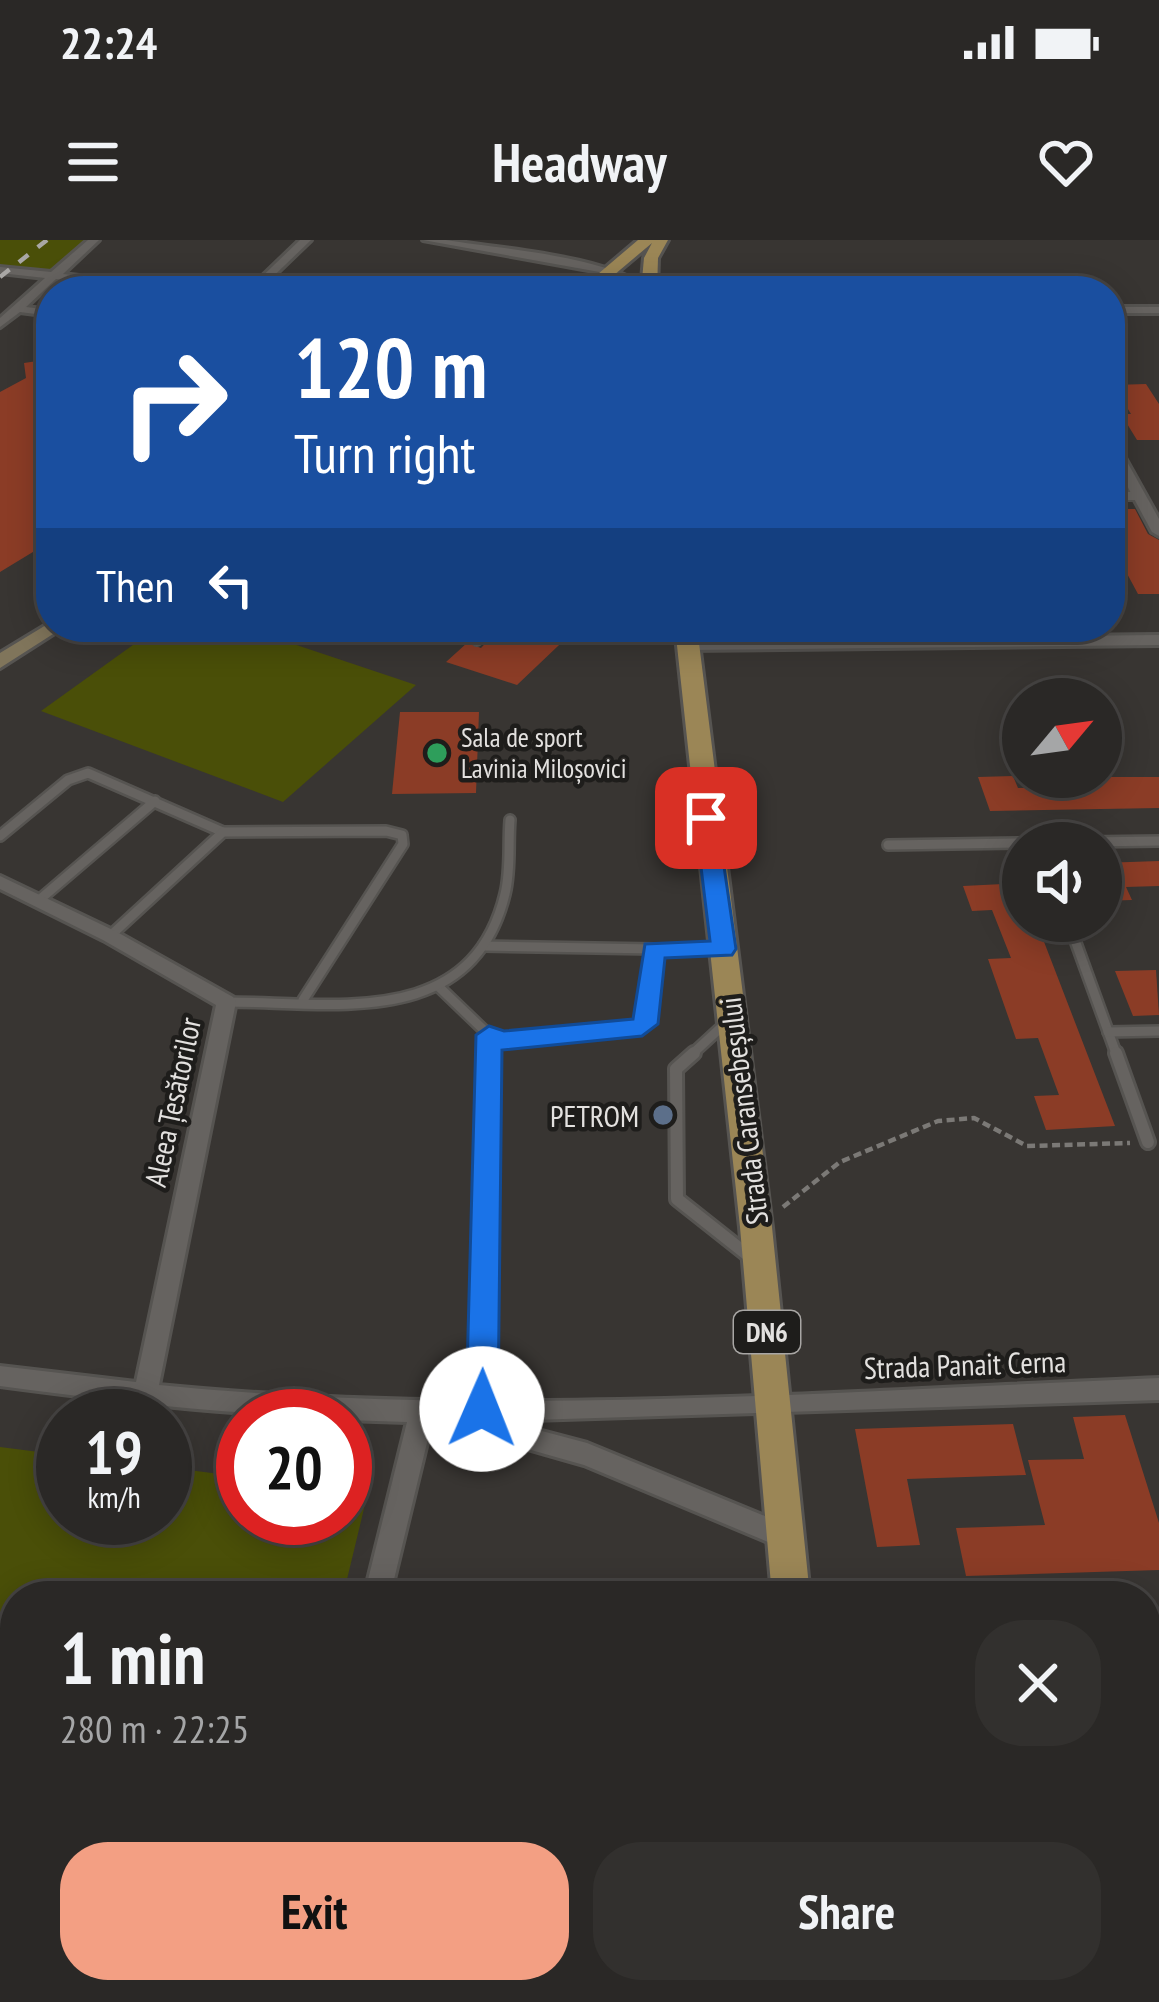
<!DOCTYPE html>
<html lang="en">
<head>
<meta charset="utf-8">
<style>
	:root { --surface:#2a2826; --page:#32302e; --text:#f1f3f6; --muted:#a5a6a7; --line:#464443; --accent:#f39f83 }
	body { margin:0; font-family:"PT Sans Narrow",sans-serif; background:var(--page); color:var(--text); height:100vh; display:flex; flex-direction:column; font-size:45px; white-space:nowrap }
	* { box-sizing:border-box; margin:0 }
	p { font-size:39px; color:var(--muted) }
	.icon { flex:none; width:66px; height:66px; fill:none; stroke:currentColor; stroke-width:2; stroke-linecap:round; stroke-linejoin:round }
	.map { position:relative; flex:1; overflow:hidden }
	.sheet { position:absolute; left:0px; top:1341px; width:1161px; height:423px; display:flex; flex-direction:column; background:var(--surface); border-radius:48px 48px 0 0; box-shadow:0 6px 30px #0003,0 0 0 3px var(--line) }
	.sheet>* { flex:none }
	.banner { position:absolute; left:36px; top:36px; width:1089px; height:366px; border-radius:48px; box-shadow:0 6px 30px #0003,0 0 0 3px var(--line); background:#1a4fa0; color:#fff; overflow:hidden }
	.needle { width:78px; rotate:61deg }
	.controls { position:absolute; left:1002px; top:438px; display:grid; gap:24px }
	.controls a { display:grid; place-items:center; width:120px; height:120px; border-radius:50%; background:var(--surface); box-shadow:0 6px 30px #0003,0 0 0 3px var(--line); font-size:60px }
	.speed { position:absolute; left:36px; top:1149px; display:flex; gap:24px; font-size:60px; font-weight:700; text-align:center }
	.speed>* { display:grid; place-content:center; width:156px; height:156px; border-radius:50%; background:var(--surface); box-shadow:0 6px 30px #0003,0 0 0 3px var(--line); line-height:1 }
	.speed small { font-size:30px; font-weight:400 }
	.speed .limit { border:18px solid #d22; background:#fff; color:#111 }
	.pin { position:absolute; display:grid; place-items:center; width:102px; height:102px; color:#fff; margin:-51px; border-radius:24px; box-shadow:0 6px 18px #0006 }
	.me { position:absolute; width:132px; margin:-66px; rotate:1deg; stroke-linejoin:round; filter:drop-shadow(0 0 9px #0008) }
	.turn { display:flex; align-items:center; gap:42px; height:252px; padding:0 60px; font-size:54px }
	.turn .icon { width:156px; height:156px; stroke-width:2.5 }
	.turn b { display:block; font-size:84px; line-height:102px }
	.then { display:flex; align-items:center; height:114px; padding:0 60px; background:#0003; gap:24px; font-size:45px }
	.round { display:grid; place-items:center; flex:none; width:126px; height:126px; border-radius:48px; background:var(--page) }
	.overview { display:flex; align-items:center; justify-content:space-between; height:204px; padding:0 60px }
	h1 { font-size:72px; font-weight:700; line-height:90px }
	.primary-button { display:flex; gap:24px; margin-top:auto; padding:24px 60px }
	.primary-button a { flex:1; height:138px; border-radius:48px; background:var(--accent); color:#111; font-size:48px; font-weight:700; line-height:138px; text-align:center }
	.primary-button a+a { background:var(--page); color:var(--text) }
	.status { display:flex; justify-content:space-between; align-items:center; height:84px; padding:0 60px; background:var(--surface); direction:ltr }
	.status svg { height:33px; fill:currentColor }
	header { display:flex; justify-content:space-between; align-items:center; height:156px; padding:0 60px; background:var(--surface); font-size:54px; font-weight:700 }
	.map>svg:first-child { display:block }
</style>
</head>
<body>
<div class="status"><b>22:24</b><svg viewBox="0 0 49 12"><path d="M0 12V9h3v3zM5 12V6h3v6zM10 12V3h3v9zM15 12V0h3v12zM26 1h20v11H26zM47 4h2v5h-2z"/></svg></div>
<header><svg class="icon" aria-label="menu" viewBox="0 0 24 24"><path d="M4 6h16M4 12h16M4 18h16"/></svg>Headway<svg class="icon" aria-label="heart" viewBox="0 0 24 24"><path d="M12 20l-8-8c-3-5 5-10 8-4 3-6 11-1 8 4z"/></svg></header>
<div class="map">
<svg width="1159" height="1762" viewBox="0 0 1159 1762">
	<rect width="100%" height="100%" fill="#383532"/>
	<g fill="#4a4f08">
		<polygon points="0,0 87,0 53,30 0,26"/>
		<polygon points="158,387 243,387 416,445 283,562 41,471"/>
		<polygon points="0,1207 63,1215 63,1278 165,1278 165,1227 243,1237 243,1278 345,1278 345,1249 368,1252 343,1356 15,1356 15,1749 249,1749 246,1762 0,1762"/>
	</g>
	<g fill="#8b3c26">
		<polygon points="44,120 51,124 51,301 0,332 0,152 26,138 24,123"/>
		<polygon points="1146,144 1159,164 1159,200 1137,200 1121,174 1131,174 1113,145"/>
		<polygon points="1110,269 1135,269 1148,294 1159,300 1159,354 1138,354 1124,328 1116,328 1110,316"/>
		<polygon points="501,387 578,387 517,445 446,422 467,403 481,408"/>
		<polygon points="400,472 479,472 476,553 392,554"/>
		<polygon points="1013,536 1018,548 1082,547 1078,537 1159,537 1159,568 990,571 978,537"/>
		<polygon points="1159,621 1159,646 1126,647 1132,660 1101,661 1101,623"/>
		<polygon points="1023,643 1023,681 1036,681 1115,886 1046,890 1034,856 1059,855 1038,798 1016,799 988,719 1011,718 992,670 972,671 963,646"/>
		<polygon points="1156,730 1159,775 1133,776 1115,731"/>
		<polygon points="1125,1175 1159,1283 1159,1330 966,1336 956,1288 1045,1285 1028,1220 1084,1219 1073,1177"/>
		<polygon points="1013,1184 1026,1235 907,1239 920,1305 877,1307 855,1189"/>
	</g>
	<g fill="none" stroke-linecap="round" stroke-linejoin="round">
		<g stroke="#565451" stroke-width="12">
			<g id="service-far2">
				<polyline points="1110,256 1139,256"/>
				<polyline points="477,401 493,387"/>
			</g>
		</g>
		<g stroke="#565451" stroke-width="14">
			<g id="service-far1">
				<polyline points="0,596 68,540 88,533 223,592"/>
				<polyline points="888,605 1159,601"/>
				<polyline points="38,661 155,561"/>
				<polyline points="1068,681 1117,816"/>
				<polyline points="110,696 223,592 386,591 402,595 403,604 303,760"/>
				<polyline points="483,706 654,709"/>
				<polyline points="439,747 489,795 502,800 633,790 645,784 654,709 720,709"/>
				<path d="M226,762C333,762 472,791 505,654C511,630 508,604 510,580"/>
				<polyline points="1108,792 1159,791"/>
				<polyline points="489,816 489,795"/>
				<polyline points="690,816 729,780"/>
			</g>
		</g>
		<g stroke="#565451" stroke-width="18">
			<g id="service">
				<polyline points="694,813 676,829 677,959 749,1016"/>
				<polyline points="1116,813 1148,902"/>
				<polyline points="482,1169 489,813"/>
			</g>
		</g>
		<g stroke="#565451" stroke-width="6">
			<g id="minor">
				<polygon points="88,0 99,0 63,34 199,51 164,51 56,39 26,67 51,70 51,76 20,72 0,87 0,78 45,38 0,33 0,27 51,32"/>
				<polygon points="300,0 311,0 258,51 247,51"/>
				<path d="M423,0H446C499,9 614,16 649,51H638L626,41L605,33Z"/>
				<rect x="1110" y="67" width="49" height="6"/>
				<polygon points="1110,198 1116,202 1159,279 1159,296 1152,292 1110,214"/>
				<polygon points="1159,395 1159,405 688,410 680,405 688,400"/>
				<path d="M0,636L117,692L233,757L236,762L159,1145C491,1178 827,1152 1159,1138V1160L504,1181L587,1203L794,1288L798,1297L794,1306L785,1309L584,1225L432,1182L390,1356H364L407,1182L345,1180V1176C228,1176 115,1161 0,1146V1126L136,1142L216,765L103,700L0,649Z"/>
				<polygon points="265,1749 297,1749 294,1762 262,1762"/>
			</g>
		</g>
		<g stroke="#565451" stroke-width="6">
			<polygon id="secondary" points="51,382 51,387 64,387 0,428 0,413"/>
		</g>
		<g stroke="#565451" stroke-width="6">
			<g id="primary">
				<polygon points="638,0 668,0 658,18 657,51 641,51 644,18 652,3 595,51 578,51"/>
				<polygon points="675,387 697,387 772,987 810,1356 772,1356 740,987"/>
				<polygon points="810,1749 856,1749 857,1762 811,1762"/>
			</g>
		</g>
		<polyline stroke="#7b7976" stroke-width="4.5" stroke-dasharray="8 4.5" stroke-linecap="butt" points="783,967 840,922 938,881 974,878 1027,906 1130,903"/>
		<use href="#service-far2" stroke="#666360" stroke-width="8"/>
		<use href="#service-far1" stroke="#666360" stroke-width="9"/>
		<use href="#service" stroke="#666360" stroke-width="12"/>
		<use href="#minor" fill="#666360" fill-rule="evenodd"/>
		<use href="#secondary" fill="#80755b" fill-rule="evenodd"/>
		<use href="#primary" fill="#9b8656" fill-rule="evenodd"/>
		<polyline stroke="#a9a7a5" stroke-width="4.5" stroke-dasharray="12 12" stroke-linecap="butt" points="0,37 47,0"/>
	</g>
	<polygon fill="#1a73e8" stroke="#114b97" stroke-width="3" points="706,571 717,578 736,709 732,715 665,718 658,784 642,796 502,810 498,1169 493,1179 482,1183 471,1179 466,1169 476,795 489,786 504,791 633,779 645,704 710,701 695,578"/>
	<circle fill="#2e9e5b" stroke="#1e1d1b" stroke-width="4.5" cx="437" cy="513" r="12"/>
	<circle fill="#5c6f8a" stroke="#1e1d1b" stroke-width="4.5" cx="663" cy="875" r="12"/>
	<g text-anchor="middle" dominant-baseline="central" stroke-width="9" stroke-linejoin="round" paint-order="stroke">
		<g font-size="27" fill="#e3e1df" stroke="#1e1d1b" text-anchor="start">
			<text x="461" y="497">Sala de sport<tspan x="461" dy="31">Lavinia Miloșovici</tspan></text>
		</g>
		<rect fill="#1e1d1b" stroke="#a8a6a4" stroke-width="3" x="734" y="1071" width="66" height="42" rx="9"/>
		<g font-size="27" font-weight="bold" fill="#e3e1df">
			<text x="767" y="1092">DN6</text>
		</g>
		<g font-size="30" fill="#e3e1df" stroke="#1e1d1b">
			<text transform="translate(172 862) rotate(-78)">Aleea Țesătorilor</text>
			<text transform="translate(743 871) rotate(-97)">Strada Caransebeșului</text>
			<text transform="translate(965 1124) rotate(-2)">Strada Panait Cerna</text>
		</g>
		<g font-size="30" fill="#e3e1df" stroke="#1e1d1b" text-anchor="end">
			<text x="639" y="875">PETROM</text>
		</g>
	</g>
</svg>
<div class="controls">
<a><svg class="needle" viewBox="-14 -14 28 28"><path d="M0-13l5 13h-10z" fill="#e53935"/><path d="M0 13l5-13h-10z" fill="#a5a6a7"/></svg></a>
<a><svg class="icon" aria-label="sound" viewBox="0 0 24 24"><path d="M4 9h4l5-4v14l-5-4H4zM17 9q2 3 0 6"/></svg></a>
</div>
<div class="speed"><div>19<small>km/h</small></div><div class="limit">20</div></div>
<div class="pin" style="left:706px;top:578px;background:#d93025"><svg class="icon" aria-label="arrive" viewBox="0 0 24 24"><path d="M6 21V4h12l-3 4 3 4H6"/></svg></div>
<svg class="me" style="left:482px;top:1169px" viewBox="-20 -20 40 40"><circle r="19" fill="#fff"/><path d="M0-13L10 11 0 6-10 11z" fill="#1a73e8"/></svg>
<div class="banner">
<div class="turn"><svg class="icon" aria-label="right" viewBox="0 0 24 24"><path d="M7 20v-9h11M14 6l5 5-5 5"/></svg><div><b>120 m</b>Turn right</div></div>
<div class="then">Then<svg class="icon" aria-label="left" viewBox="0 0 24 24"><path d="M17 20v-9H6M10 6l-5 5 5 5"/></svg></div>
</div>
<section class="sheet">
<div class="overview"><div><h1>1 min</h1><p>280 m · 22:25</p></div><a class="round"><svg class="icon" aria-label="close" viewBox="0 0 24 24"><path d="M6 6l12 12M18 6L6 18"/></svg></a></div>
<div class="primary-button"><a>Exit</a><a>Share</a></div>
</section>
</div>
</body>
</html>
